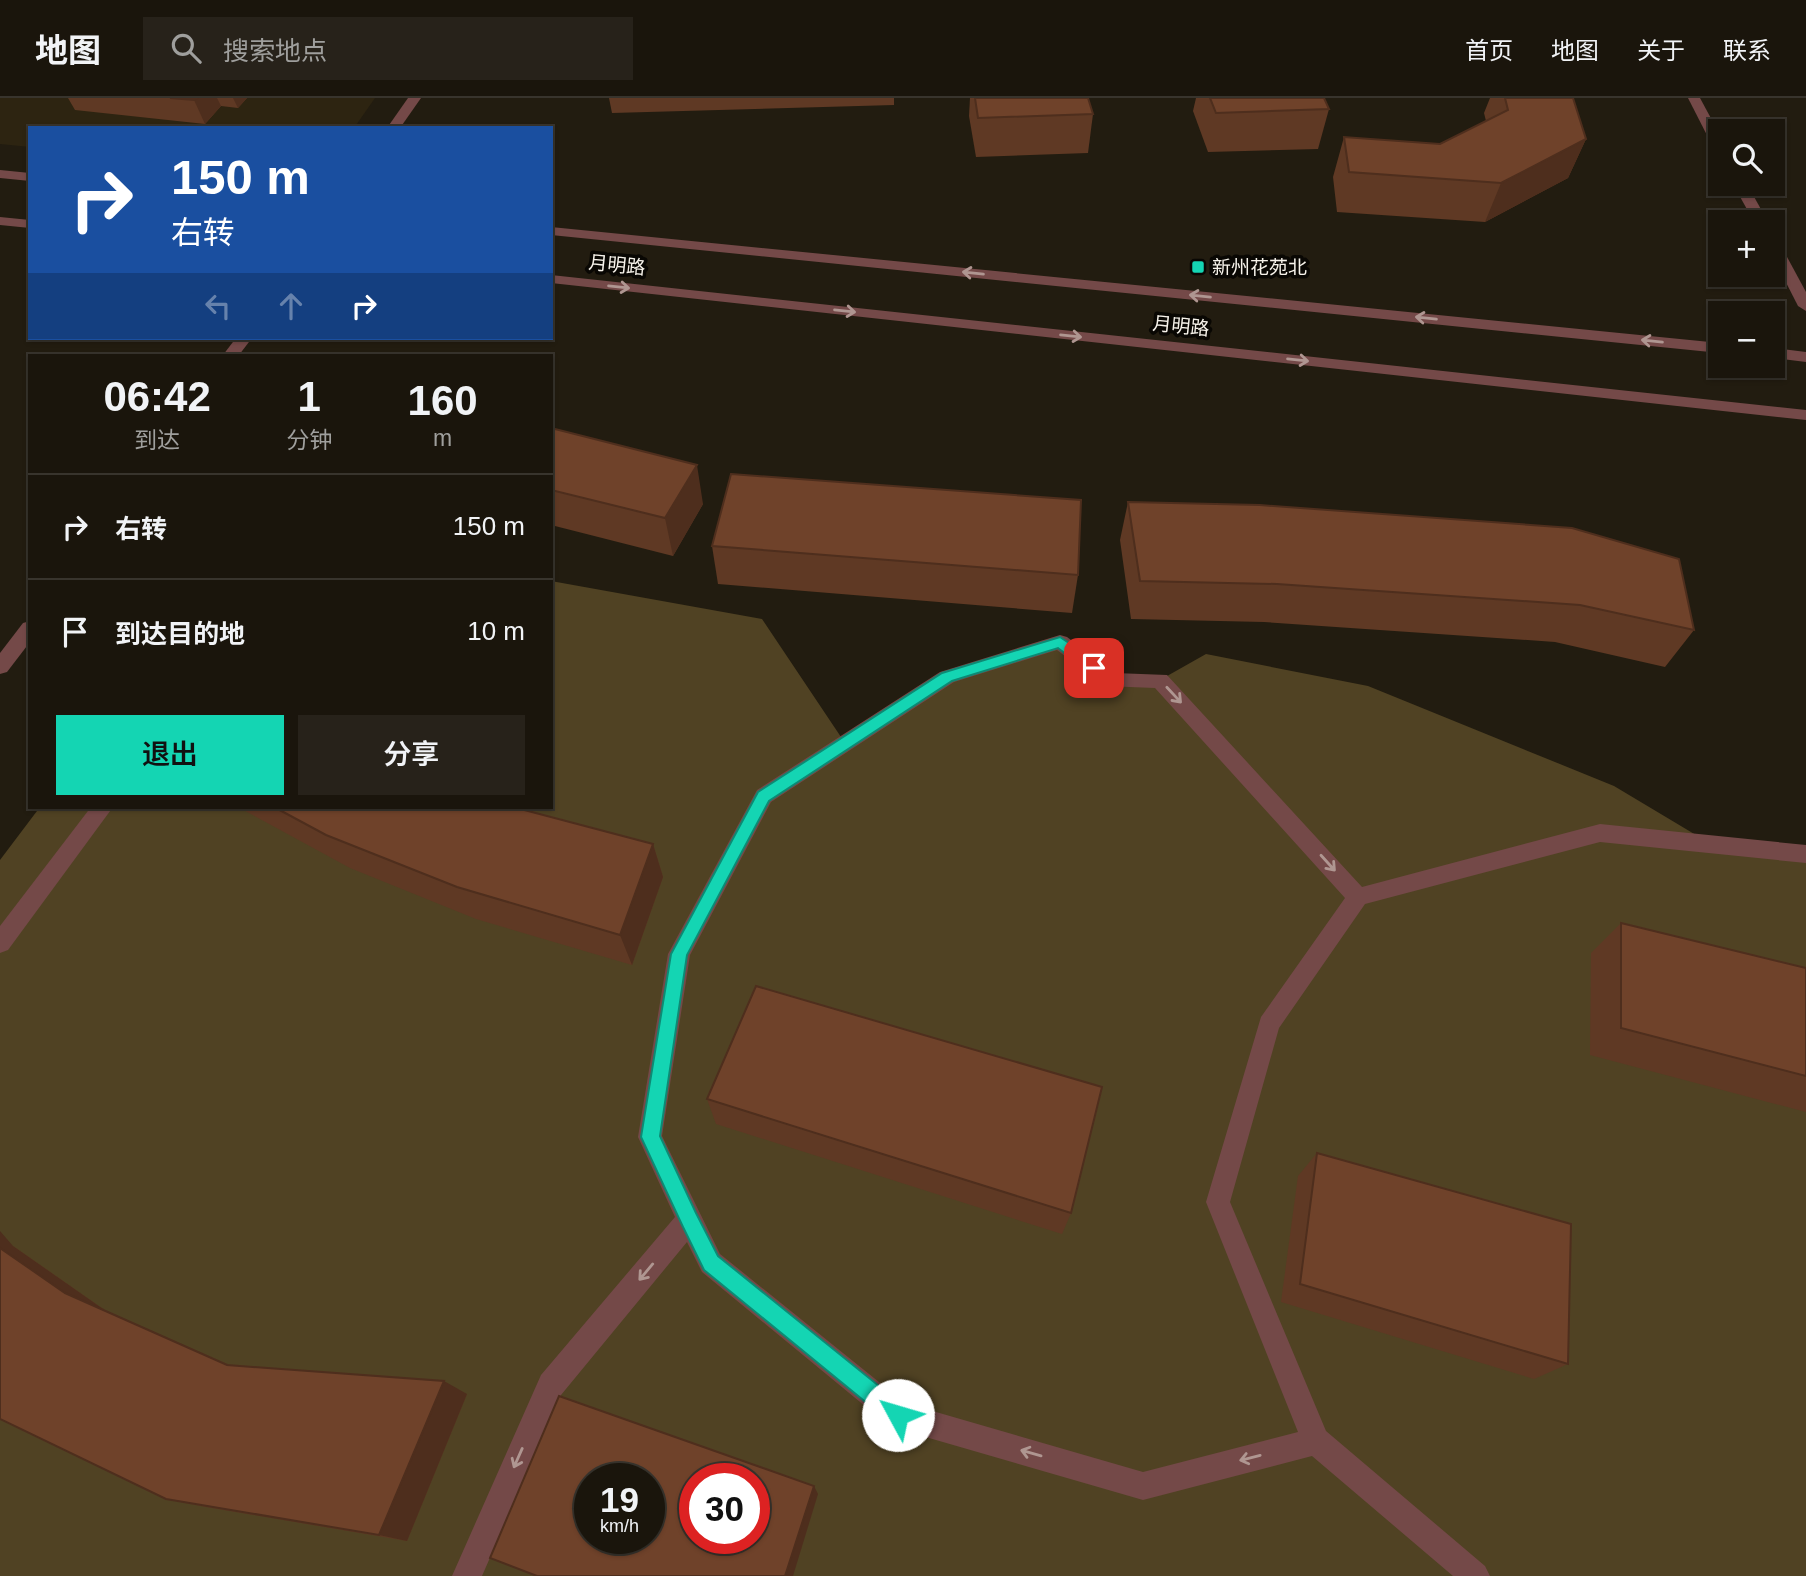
<!DOCTYPE html>
<html lang="zh">
<head>
<meta charset="utf-8">
<style>
	:root { --surface:#1a150c; --page:#27221a; --text:#f1f3f6; --muted:#9f9f9d; --line:#38342d; --accent:#14d5b3 }
	body { margin:0; font-family:Arial,"Noto Sans SC",sans-serif; background:var(--page); color:var(--text); height:100vh; display:flex; flex-direction:column; font-size:26px; white-space:nowrap }
	* { box-sizing:border-box; margin:0 }
	p { font-size:23px; color:var(--muted) }
	.icon { flex:none; width:38px; height:38px; fill:none; stroke:currentColor; stroke-width:2; stroke-linecap:round; stroke-linejoin:round }
	.map { position:relative; flex:1; overflow:hidden }
	.drawer { position:absolute; left:28px; top:256px; width:525px; height:455px; display:flex; flex-direction:column; background:var(--surface); border-radius:0px; box-shadow:0 2px 5px #0004,0 0 0 2px var(--line) }
	.drawer>* { flex:none }
	.top-card { position:absolute; left:28px; top:28px; width:525px; height:214px; border-radius:0px; box-shadow:0 2px 5px #0004,0 0 0 2px var(--line); background:#1a4fa0; color:#fff; overflow:hidden }
	.controls { position:absolute; left:1708px; top:21px; display:grid; gap:14px }
	.controls a { display:grid; place-items:center; width:77px; height:77px; border-radius:0px; background:var(--surface); box-shadow:0 2px 5px #0004,0 0 0 2px var(--line); font-size:35px }
	.speed { position:absolute; left:574px; top:1365px; display:flex; gap:14px; font-size:35px; font-weight:700; text-align:center }
	.speed>* { display:grid; place-content:center; width:91px; height:91px; border-radius:50%; background:var(--surface); box-shadow:0 2px 5px #0004,0 0 0 2px var(--line); line-height:1 }
	.speed small { font-size:18px; font-weight:400 }
	.speed .limit { border:10px solid #d22; background:#fff; color:#111 }
	.pin { position:absolute; display:grid; place-items:center; width:60px; height:60px; color:#fff; margin:-30px; border-radius:14px; box-shadow:0 4px 10px #0006 }
	.me { position:absolute; width:77px; margin:-38px; rotate:309deg; stroke-linejoin:round; filter:drop-shadow(0 0 5px #0008) }
	.turn { display:flex; align-items:center; gap:24px; height:147px; padding:0 28px; font-size:32px }
	.turn .icon { width:91px; height:91px; stroke-width:2.5 }
	.turn b { display:block; font-size:49px; line-height:60px }
	.lanes { display:flex; align-items:center; height:66px; padding:0 28px; background:#0003; justify-content:center; gap:35px; direction:ltr }
	.lanes .off { opacity:.35 }
	.eta { display:flex; justify-content:space-evenly; align-items:center; height:119px; text-align:center }
	.eta b { font-size:42px; font-weight:600; line-height:49px }
	.cta { display:flex; gap:14px; margin-top:auto; padding:14px 28px }
	.cta a { flex:1; height:80px; border-radius:0px; background:var(--accent); color:#111; font-size:28px; font-weight:600; line-height:80px; text-align:center }
	.cta a+a { background:var(--page); color:var(--text) }
	ul { padding:0; list-style:none }
	li { display:flex; align-items:center; gap:21px; height:105px; padding:0 28px; border-top:2px solid var(--line) }
	li div { flex:1 }
	li b { display:block; font-size:26px }
	li em { font-style:normal }
	header { display:flex; align-items:center; gap:42px; box-sizing:border-box; height:98px; padding:0 35px; background:var(--surface); border-bottom:2px solid var(--line) }
	header strong { font-size:33px }
	nav { display:flex; gap:38px; margin-inline-start:auto; font-size:24px }
	.search { width:490px; height:63px; background:var(--page); display:flex; align-items:center; gap:18px; box-sizing:border-box; padding:0 24px; border-radius:0px; color:var(--muted); font-size:26px }
	.map>svg:first-child { display:block }
</style>
</head>
<body>
<header>
<strong>地图</strong>
<div class="search"><svg class="icon" aria-label="search" viewBox="0 0 24 24"><circle cx="10" cy="10" r="6"/><path d="M15 15l6 6"/></svg>搜索地点</div>
<nav><a>首页</a><a>地图</a><a>关于</a><a>联系</a></nav>
</header>
<div class="map">
<svg width="1806" height="1478" viewBox="0 0 1806 1478">
	<rect width="100%" height="100%" fill="#221c10"/>
	<polygon fill="#2d2411" points="0,0 375,0 354,30 30,30 30,49 0,46"/>
	<path fill="#504223" fill-rule="evenodd" d="M551,483L762,521L845,645L947,579L1060,544L1112,583L1160,582L1206,556L1368,588L1614,688L1711,746L1806,756V1478H0V762L40,709H551ZM590,1381H649V1440H590ZM695,1381H754V1440H695Z"/>
	<g fill="none" stroke-linecap="round" stroke-linejoin="round">
		<g fill="#744948" fill-rule="evenodd">
			<path d="M1060,537L1067,539L1115,575L1167,577L1362,789L1600,726L1806,747V765L1600,744L1365,806L1279,930L1230,1104L1326,1333L1485,1468L1490,1478H1453L1312,1358L1143,1402L898,1331L888,1327L702,1174L687,1144L561,1297L482,1478H452L541,1277L675,1119L638,1039L668,856L757,692L940,574ZM1057,552L1104,588L1155,590L1345,800L1261,919L1206,1104L1298,1334L1143,1374L905,1305L720,1156L662,1038L690,857L771,704L954,584Z"/>
			<polygon points="91,709 113,709 8,852 0,855 0,828"/>
		</g>
		<g fill="#744948" fill-rule="evenodd">
			<polygon points="408,0 421,0 400,30 387,30"/>
			<polygon points="1688,0 1700,0 1720,37 1720,53 1713,49"/>
			<polygon points="0,72 30,75 30,83 0,80"/>
			<polygon points="1733,86 1747,86 1768,124 1754,124"/>
			<polygon points="0,119 30,122 30,130 0,127"/>
			<polygon points="551,129 1720,245 1720,255 551,137"/>
			<polygon points="1773,142 1780,146 1806,194 1806,213 1798,208 1773,159"/>
			<polygon points="551,177 1806,312 1806,322 551,185"/>
			<polygon points="236,240 252,240 239,257 223,257"/>
			<polygon points="1773,250 1806,254 1806,264 1773,260"/>
			<polygon points="30,523 30,544 7,574 0,576 0,555 23,525"/>
		</g>
	</g>
	<g fill="#5f3924">
		<polygon points="68,0 247,0 238,10 221,8 205,26 75,12"/>
		<polygon points="609,0 894,0 894,7 612,15"/>
		<polygon points="970,0 1088,0 1093,16 1088,55 976,59 969,18"/>
		<polygon points="1196,0 1324,0 1329,11 1318,51 1208,54 1193,13"/>
		<polygon points="1490,0 1573,0 1586,41 1568,80 1485,124 1337,114 1333,79 1344,39 1440,46 1486,23 1484,15"/>
		<polygon points="551,330 703,406 673,458 551,427"/>
		<polygon points="1128,404 1694,532 1665,569 1555,544 1264,524 1131,521 1120,442"/>
		<polygon points="712,448 1078,477 1072,515 718,486"/>
		<polygon points="238,709 513,709 653,746 663,779 632,867 476,821 350,770"/>
		<polygon points="1621,825 1806,870 1806,1014 1590,957 1591,855"/>
		<polygon points="707,1001 1071,1115 1062,1136 716,1026"/>
		<polygon points="1317,1055 1568,1266 1534,1281 1281,1204 1298,1078"/>
		<polygon points="13,1148 106,1213 229,1267 467,1296 407,1443 206,1409 166,1401"/>
	</g>
	<g fill="#4e2e1d">
		<polygon points="197,0 217,0 221,8 205,26 194,2"/>
		<polygon points="233,0 247,0 238,10"/>
		<polygon points="1586,41 1568,80 1485,124 1501,85"/>
		<polygon points="697,367 703,406 673,458 665,420"/>
		<polygon points="653,746 663,779 632,867 620,837"/>
		<polygon points="0,1133 13,1148 106,1213 262,1281 65,1195 0,1150"/>
		<polygon points="444,1283 467,1296 407,1443 379,1437"/>
		<polygon points="814,1388 818,1396 793,1478 785,1478"/>
	</g>
	<g fill="#6f422a" stroke="#4e2e1d" stroke-width="2" fill-rule="evenodd">
		<polygon points="170,0 197,0 194,2"/>
		<polygon points="975,0 1088,0 1093,16 978,20"/>
		<polygon points="1210,0 1324,0 1329,11 1216,15"/>
		<polygon points="1505,0 1573,0 1586,41 1501,85 1349,74 1344,39 1440,46 1508,12"/>
		<polygon points="551,330 697,367 665,420 551,392"/>
		<polygon points="731,376 1081,402 1078,477 712,448"/>
		<polygon points="1128,404 1260,407 1572,430 1679,461 1694,532 1580,507 1277,486 1140,483"/>
		<polygon points="274,709 513,709 653,746 620,837 457,789 326,737"/>
		<polygon points="1621,825 1806,870 1806,978 1621,930"/>
		<polygon points="756,888 1102,989 1071,1115 707,1001"/>
		<polygon points="1317,1055 1571,1126 1568,1266 1300,1186"/>
		<polygon points="0,1150 65,1195 227,1267 444,1283 379,1437 166,1401 0,1321"/>
		<path d="M559,1298L814,1388L785,1478H537L490,1460ZM590,1381H649V1440H590ZM695,1381H754V1440H695Z"/>
	</g>
	<defs><path id="oneway-shaft" d="M-6 0H5M1.5-3L5.5 0L1.5 3" fill="none" stroke-width="1.6" stroke-linecap="round" stroke-linejoin="round" transform="scale(1.75)"/></defs>
	<g stroke="#af9691">
		<use href="#oneway-shaft" transform="translate(973 175) rotate(-174)"/>
		<use href="#oneway-shaft" transform="translate(619 189) rotate(6)"/>
		<use href="#oneway-shaft" transform="translate(1200 198) rotate(-174)"/>
		<use href="#oneway-shaft" transform="translate(845 213) rotate(6)"/>
		<use href="#oneway-shaft" transform="translate(1426 220) rotate(-174)"/>
		<use href="#oneway-shaft" transform="translate(1071 238) rotate(6)"/>
		<use href="#oneway-shaft" transform="translate(1652 243) rotate(-174)"/>
		<use href="#oneway-shaft" transform="translate(1298 262) rotate(6)"/>
		<use href="#oneway-shaft" transform="translate(1174 597) rotate(47)"/>
		<use href="#oneway-shaft" transform="translate(1328 765) rotate(48)"/>
		<use href="#oneway-shaft" transform="translate(646 1174) rotate(130)"/>
		<use href="#oneway-shaft" transform="translate(1031 1355) rotate(-164)"/>
		<use href="#oneway-shaft" transform="translate(518 1360) rotate(114)"/>
		<use href="#oneway-shaft" transform="translate(1250 1360) rotate(166)"/>
	</g>
	<polygon fill="#14d5b3" stroke="#0d8a74" stroke-width="2" points="1060,539 1100,566 1102,570 1100,574 1089,574 1058,550 952,583 769,703 687,857 660,1038 696,1115 718,1158 905,1309 908,1317 905,1324 898,1327 890,1324 704,1172 683,1129 641,1039 671,856 758,694 942,575"/>
	<rect fill="#14d5b3" stroke="#090703" stroke-width="2.5" x="1191" y="162" width="14" height="14" rx="3.5"/>
	<g text-anchor="middle" dominant-baseline="central" stroke-width="7" stroke-linejoin="round" paint-order="stroke">
		<g font-size="19" fill="#f7f3eb" stroke="#090703">
			<text transform="translate(617 167) rotate(6)">月明路</text>
			<text transform="translate(1181 228) rotate(6)">月明路</text>
		</g>
		<g font-size="19" fill="#f7f3eb" stroke="#090703" text-anchor="start">
			<text x="1212" y="169">新州花苑北</text>
		</g>
	</g>
</svg>
<div class="controls">
<a><svg class="icon" aria-label="search" viewBox="0 0 24 24"><circle cx="10" cy="10" r="6"/><path d="M15 15l6 6"/></svg></a>
<a>+</a>
<a>−</a>
</div>
<div class="speed"><div>19<small>km/h</small></div><div class="limit">30</div></div>
<div class="pin" style="left:1094px;top:570px;background:#d93025"><svg class="icon" aria-label="arrive" viewBox="0 0 24 24"><path d="M6 21V4h12l-3 4 3 4H6"/></svg></div>
<svg class="me" style="left:898px;top:1317px" viewBox="-20 -20 40 40"><circle r="19" fill="#fff"/><path d="M0-13L10 11 0 6-10 11z" fill="#14d5b3"/></svg>
<div class="top-card">
<div class="turn"><svg class="icon" aria-label="right" viewBox="0 0 24 24"><path d="M7 20v-9h11M14 6l5 5-5 5"/></svg><div><b>150 m</b>右转</div></div>
<div class="lanes"><svg class="icon off" aria-label="left" viewBox="0 0 24 24"><path d="M17 20v-9H6M10 6l-5 5 5 5"/></svg><svg class="icon off" aria-label="ahead" viewBox="0 0 24 24"><path d="M12 20V5M6 11l6-6 6 6"/></svg><svg class="icon" aria-label="right" viewBox="0 0 24 24"><path d="M7 20v-9h11M14 6l5 5-5 5"/></svg></div>
</div>
<section class="drawer">
<div class="eta">
<div><b>06:42</b><p>到达</p></div>
<div><b>1</b><p>分钟</p></div>
<div><b>160</b><p>m</p></div>
</div>
<ul>
<li><svg class="icon" aria-label="right" viewBox="0 0 24 24"><path d="M7 20v-9h11M14 6l5 5-5 5"/></svg><div><b>右转</b></div><em>150 m</em></li>
<li><svg class="icon" aria-label="arrive" viewBox="0 0 24 24"><path d="M6 21V4h12l-3 4 3 4H6"/></svg><div><b>到达目的地</b></div><em>10 m</em></li>
</ul>
<div class="cta"><a>退出</a><a>分享</a></div>
</section>
</div>
</body>
</html>
